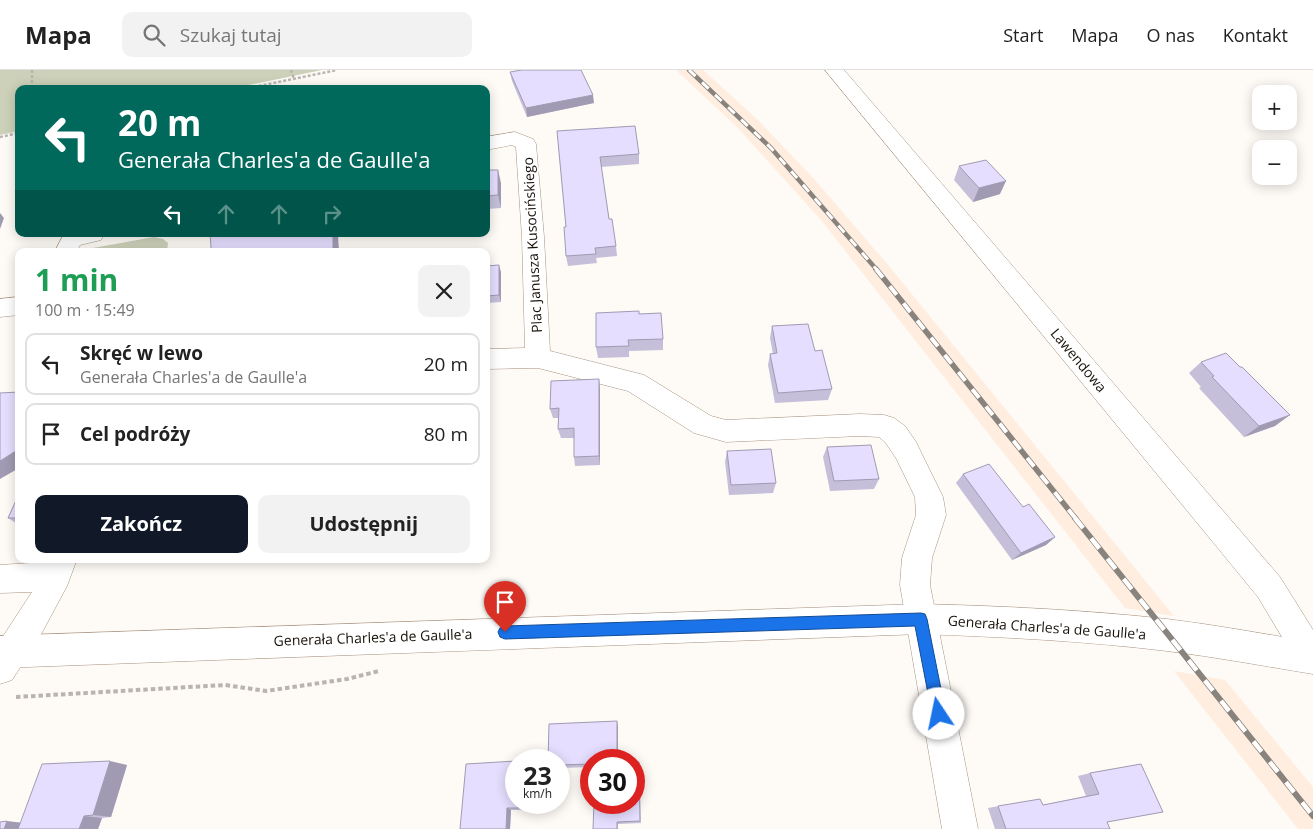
<!DOCTYPE html>
<html lang="pl">
<head>
<meta charset="utf-8">
<style>
	:root { --surface:#fff; --page:#f2f2f2; --text:#222; --muted:#767676; --line:#e0e0e0; --accent:#111827 }
	body { margin:0; font-family:"Open Sans",sans-serif; background:var(--page); color:var(--text); height:100vh; display:flex; flex-direction:column; font-size:19px; white-space:nowrap }
	* { box-sizing:border-box; margin:0 }
	p { font-size:16px; color:var(--muted) }
	.icon { flex:none; width:28px; height:28px; fill:none; stroke:currentColor; stroke-width:2; stroke-linecap:round; stroke-linejoin:round }
	.map { position:relative; flex:1; overflow:hidden }
	.side { position:absolute; left:15px; top:178px; width:475px; height:315px; display:flex; flex-direction:column; background:var(--surface); border-radius:10px; box-shadow:0 2px 12px #0003 }
	.side>* { flex:none }
	.top-card { position:absolute; left:15px; top:15px; width:475px; height:152px; border-radius:10px; box-shadow:0 2px 12px #0003; background:#00695c; color:#fff; overflow:hidden }
	.controls { position:absolute; left:1252px; top:15px; display:grid; gap:10px }
	.controls a { display:grid; place-items:center; width:45px; height:45px; border-radius:10px; background:var(--surface); box-shadow:0 2px 12px #0003; font-size:25px }
	.speed { position:absolute; left:505px; top:679px; display:flex; gap:10px; font-size:25px; font-weight:700; text-align:center }
	.speed>* { display:grid; place-content:center; width:65px; height:65px; border-radius:50%; background:var(--surface); box-shadow:0 2px 12px #0003; line-height:1 }
	.speed small { font-size:12px; font-weight:400 }
	.speed .limit { border:8px solid #d22; background:#fff; color:#111 }
	.pin { position:absolute; display:grid; place-items:center; width:42px; height:42px; color:#fff; margin:-51px -21px; border-radius:50% 50% 50% 0; rotate:-45deg; box-shadow:0 0 5px #0007 }
	.pin .icon { rotate:45deg }
	.me { position:absolute; width:55px; margin:-28px; rotate:349deg; stroke-linejoin:round; filter:drop-shadow(0 0 4px #0008) }
	.turn { display:flex; align-items:center; gap:18px; height:105px; padding:0 20px; font-size:22px }
	.turn .icon { width:65px; height:65px; stroke-width:2.5 }
	.turn b { display:block; font-size:35px; line-height:42px }
	.lanes { display:flex; align-items:center; height:48px; padding:0 20px; background:#0003; justify-content:center; gap:25px; direction:ltr }
	.lanes .off { opacity:.35 }
	.round { display:grid; place-items:center; flex:none; width:52px; height:52px; border-radius:10px; background:var(--page) }
	.overview { display:flex; align-items:center; justify-content:space-between; height:85px; padding:0 20px }
	h1 { font-size:30px; font-weight:700; line-height:38px; color:#1e9e55 }
	.cta { display:flex; gap:10px; margin-top:auto; padding:10px 20px }
	.cta a { flex:1; height:58px; border-radius:10px; background:var(--accent); color:#fff; font-size:20px; font-weight:700; line-height:58px; text-align:center }
	.cta a+a { background:var(--page); color:var(--text) }
	ul { padding:0; list-style:none }
	li { display:flex; align-items:center; gap:15px; height:62px; margin:0 10px 8px; padding:0 10px; border:2px solid var(--line); border-radius:10px }
	li div { flex:1 }
	li b { display:block; font-size:19px }
	li em { font-style:normal }
	header { display:flex; align-items:center; gap:30px; box-sizing:border-box; height:70px; padding:0 25px; background:var(--surface); border-bottom:1px solid var(--line) }
	header strong { font-size:24px }
	nav { display:flex; gap:28px; margin-inline-start:auto; font-size:18px }
	.search { width:350px; height:45px; background:var(--page); display:flex; align-items:center; gap:12px; box-sizing:border-box; padding:0 18px; border-radius:10px; color:var(--muted); font-size:19px }
	.map>svg:first-child { display:block }
</style>
</head>
<body>
<header>
<strong>Mapa</strong>
<div class="search"><svg class="icon" aria-label="search" viewBox="0 0 24 24"><circle cx="10" cy="10" r="6"/><path d="M15 15l6 6"/></svg>Szukaj tutaj</div>
<nav><a>Start</a><a>Mapa</a><a>O nas</a><a>Kontakt</a></nav>
</header>
<div class="map">
<svg width="1313" height="759" viewBox="0 0 1313 759">
	<rect width="100%" height="100%" fill="#fefaf6"/>
	<g fill="#ffeedf">
		<polygon points="676,0 703,0 757,49 815,110 889,196 1174,546 1125,538 821,150 737,57"/>
		<polygon points="1174,601 1225,610 1313,717 1313,759 1298,759"/>
	</g>
	<g fill="#ced1b9">
		<polygon points="0,0 322,0 229,19 19,19 19,61 0,65"/>
		<polygon points="154,167 163,169 168,173 167,181 83,181 93,178"/>
	</g>
	<g fill="none" stroke-linecap="round" stroke-linejoin="round">
		<g stroke="#a79381" stroke-width="1">
			<g id="street">
				<polygon points="825,0 844,0 1280,507 1313,560 1313,604 1301,599 1258,527"/>
				<polygon points="515,62 533,69 536,74 544,167 550,281 644,305 711,346 726,350 860,344 884,345 894,348 905,356 916,372 943,427 946,445 932,488 930,515 978,759 942,759 900,515 902,488 916,445 915,427 896,388 885,372 879,367 860,366 726,372 694,363 628,321 538,298 486,299 486,279 525,278 522,167 516,77 512,75 486,80 486,67"/>
				<polygon points="64,164 104,164 101,170 80,175 77,181 55,181"/>
				<polygon points="19,227 19,245 0,247 0,229"/>
				<polygon points="47,489 77,489 67,516 38,570 12,610 0,614 0,571 32,522 0,523 0,495 46,492"/>
			</g>
		</g>
		<g stroke="#a79381" stroke-width="1">
			<path id="secondary" d="M921,534C1003,536 1085,540 1167,549C1216,555 1264,564 1313,572V604C1264,596 1216,587 1167,581C1085,571 1003,567 921,564L0,598V566Z"/>
		</g>
		<g stroke="#b9b4af" stroke-width="2.5" stroke-dasharray="3 2" stroke-linecap="butt">
			<polyline points="32,0 32,19"/>
			<polyline points="291,0 294,9"/>
			<polyline points="244,19 337,0"/>
			<polyline points="0,67 19,63"/>
		</g>
		<polyline stroke="#b9b4af" stroke-width="4" stroke-dasharray="4.5 3" stroke-linecap="butt" points="16,627 225,615 266,621 347,609 379,601"/>
		<use href="#street" fill="#fff" fill-rule="evenodd"/>
		<use href="#secondary" fill="#fff" fill-rule="evenodd"/>
		<g stroke="#89837e" stroke-width="4.5">
			<polyline id="rail-far2" points="689,0 771,78 877,200"/>
		</g>
		<g stroke="#89837e" stroke-width="5.5">
			<polyline id="rail-far1" points="876,199 1076,449"/>
		</g>
		<g stroke="#89837e" stroke-width="6">
			<polyline id="rail" points="1075,448 1313,746"/>
		</g>
		<use href="#rail-far2" stroke="#fff" stroke-width="3" stroke-dasharray="9" stroke-linecap="butt"/>
		<use href="#rail-far1" stroke="#fff" stroke-width="4" stroke-dasharray="11" stroke-linecap="butt"/>
		<use href="#rail" stroke="#fff" stroke-width="4.5" stroke-dasharray="13" stroke-linecap="butt"/>
	</g>
	<g fill="#c5bfda">
		<polygon points="510,2 594,33 527,47 512,11"/>
		<polygon points="557,61 639,84 639,94 601,97 609,149 616,176 617,186 596,188 597,193 568,196 566,186 566,157"/>
		<polygon points="959,96 1000,124 973,132 954,110"/>
		<polygon points="486,100 501,113 501,138 486,139"/>
		<polygon points="486,196 501,202 501,232 486,233"/>
		<polygon points="639,244 663,269 663,280 629,281 629,287 598,288 596,277"/>
		<polygon points="772,256 815,281 832,319 828,330 775,333 768,295 770,284 773,284 770,268"/>
		<polygon points="1201,292 1240,297 1275,356 1244,367 1199,318 1201,317 1189,303"/>
		<polygon points="599,309 600,320 600,395 575,396 574,387 574,368 561,368 558,359 559,348 553,348 550,339"/>
		<polygon points="827,377 879,409 874,419 830,421 823,387"/>
		<polygon points="727,381 776,413 773,423 729,425 725,392"/>
		<polygon points="963,404 1023,437 1055,467 1046,475 1012,490 956,413"/>
		<polygon points="19,424 19,453 16,453 8,448"/>
		<polygon points="618,656 591,690 591,697 559,698 559,690"/>
		<polygon points="639,692 641,753 618,754 618,759 593,759"/>
		<polygon points="1141,694 1107,752 1110,759 995,759 988,738 1040,729 1043,735 1086,726 1078,706 1090,703"/>
		<polygon points="127,695 111,747 102,748 98,759 0,759 20,753"/>
		<polygon points="516,732 523,732 523,740 511,740 510,759 460,759"/>
	</g>
	<g fill="#a09bb2">
		<polygon points="593,25 594,33 527,47 526,38"/>
		<polygon points="498,100 501,113 501,138 498,125"/>
		<polygon points="1006,111 1000,124 973,132 979,118"/>
		<polygon points="0,143 4,148 0,159"/>
		<polygon points="333,164 337,164 338,166 339,181 333,181"/>
		<polygon points="499,195 501,202 501,232 499,225"/>
		<polygon points="599,309 600,320 600,395 599,386"/>
		<polygon points="486,311 488,316 486,334"/>
		<polygon points="1290,345 1275,356 1244,367 1259,356"/>
		<polygon points="19,379 19,398 0,409 0,391"/>
		<polygon points="1055,467 1046,475 1012,490 1021,483"/>
		<polygon points="617,651 618,656 618,690 617,690"/>
		<polygon points="110,691 127,695 111,747 93,745"/>
		<polygon points="519,732 523,732 523,740 518,738"/>
		<polygon points="507,738 511,740 510,759 506,759"/>
		<polygon points="84,746 102,748 98,759 79,759"/>
		<polygon points="7,751 24,753 22,759 4,759"/>
	</g>
	<g fill="#e5defe" stroke="#a09bb2">
		<polygon points="522,0 581,0 593,25 526,38 510,2"/>
		<polygon points="635,56 639,84 600,87 609,149 612,149 616,176 595,178 596,184 566,186 564,157 566,157 557,61"/>
		<polygon points="986,90 1006,111 979,118 959,96"/>
		<polygon points="486,100 498,100 498,125 486,126"/>
		<polygon points="210,164 333,164 333,181 211,181 211,177"/>
		<polygon points="499,195 499,225 486,226 486,196"/>
		<polygon points="639,241 639,244 661,243 663,269 628,270 629,276 596,277 596,243"/>
		<polygon points="808,254 815,281 822,280 832,319 778,323 770,284 777,283 772,256"/>
		<polygon points="1226,283 1240,297 1242,297 1290,345 1259,356 1212,307 1214,306 1201,292"/>
		<polygon points="599,309 599,386 574,387 574,358 558,359 559,338 550,339 551,311"/>
		<polygon points="19,322 19,379 0,391 0,323"/>
		<polygon points="871,375 879,409 834,411 827,377"/>
		<polygon points="771,379 776,413 731,415 727,381"/>
		<polygon points="989,394 1023,437 1029,434 1055,467 1021,483 963,404"/>
		<polygon points="19,424 19,448 8,448"/>
		<polygon points="617,651 617,690 591,690 591,694 559,695 559,690 548,690 549,654"/>
		<polygon points="110,691 93,745 84,746 79,759 18,759 42,694"/>
		<polygon points="516,691 516,732 519,732 518,738 507,738 506,759 460,759 466,694"/>
		<polygon points="634,692 639,692 640,751 617,752 617,759 593,759 594,732 634,732"/>
		<polygon points="1141,694 1163,742 1107,752 1110,759 1006,759 998,736 1040,729 1043,735 1099,724 1090,703"/>
		<polygon points="7,751 4,759 0,759 0,752"/>
	</g>
	<polygon fill="#1a73e8" stroke="#114b97" points="921,543 925,544 927,549 946,644 944,649 939,651 934,649 932,644 915,556 505,569 500,567 498,562 500,558 505,556"/>
	<g text-anchor="middle" dominant-baseline="central" stroke-width="4" stroke-linejoin="round" paint-order="stroke">
		<g font-size="14" fill="#18110a" stroke="#fff">
			<text transform="translate(532 175) rotate(-93)">Plac Janusza Kusocińskiego</text>
			<text transform="translate(1079 290) rotate(50)">Lawendowa</text>
			<text transform="translate(1047 557) rotate(4)">Generała Charles'a de Gaulle'a</text>
			<text transform="translate(373 567) rotate(-2)">Generała Charles'a de Gaulle'a</text>
		</g>
	</g>
</svg>
<div class="controls">
<a>+</a>
<a>−</a>
</div>
<div class="speed"><div>23<small>km/h</small></div><div class="limit">30</div></div>
<div class="pin" style="left:505px;top:562px;background:#d93025"><svg class="icon" aria-label="arrive" viewBox="0 0 24 24"><path d="M6 21V4h12l-3 4 3 4H6"/></svg></div>
<svg class="me" style="left:939px;top:644px" viewBox="-20 -20 40 40"><circle r="19" fill="#fff"/><path d="M0-13L10 11 0 6-10 11z" fill="#1a73e8"/></svg>
<div class="top-card">
<div class="turn"><svg class="icon" aria-label="left" viewBox="0 0 24 24"><path d="M17 20v-9H6M10 6l-5 5 5 5"/></svg><div><b>20 m</b>Generała Charles'a de Gaulle'a</div></div>
<div class="lanes"><svg class="icon" aria-label="left" viewBox="0 0 24 24"><path d="M17 20v-9H6M10 6l-5 5 5 5"/></svg><svg class="icon off" aria-label="ahead" viewBox="0 0 24 24"><path d="M12 20V5M6 11l6-6 6 6"/></svg><svg class="icon off" aria-label="ahead" viewBox="0 0 24 24"><path d="M12 20V5M6 11l6-6 6 6"/></svg><svg class="icon off" aria-label="right" viewBox="0 0 24 24"><path d="M7 20v-9h11M14 6l5 5-5 5"/></svg></div>
</div>
<section class="side">
<div class="overview"><div><h1>1 min</h1><p>100 m · 15:49</p></div><a class="round"><svg class="icon" aria-label="close" viewBox="0 0 24 24"><path d="M6 6l12 12M18 6L6 18"/></svg></a></div>
<ul>
<li><svg class="icon" aria-label="left" viewBox="0 0 24 24"><path d="M17 20v-9H6M10 6l-5 5 5 5"/></svg><div><b>Skręć w lewo</b><p>Generała Charles'a de Gaulle'a</p></div><em>20 m</em></li>
<li><svg class="icon" aria-label="arrive" viewBox="0 0 24 24"><path d="M6 21V4h12l-3 4 3 4H6"/></svg><div><b>Cel podróży</b></div><em>80 m</em></li>
</ul>
<div class="cta"><a>Zakończ</a><a>Udostępnij</a></div>
</section>
</div>
</body>
</html>
